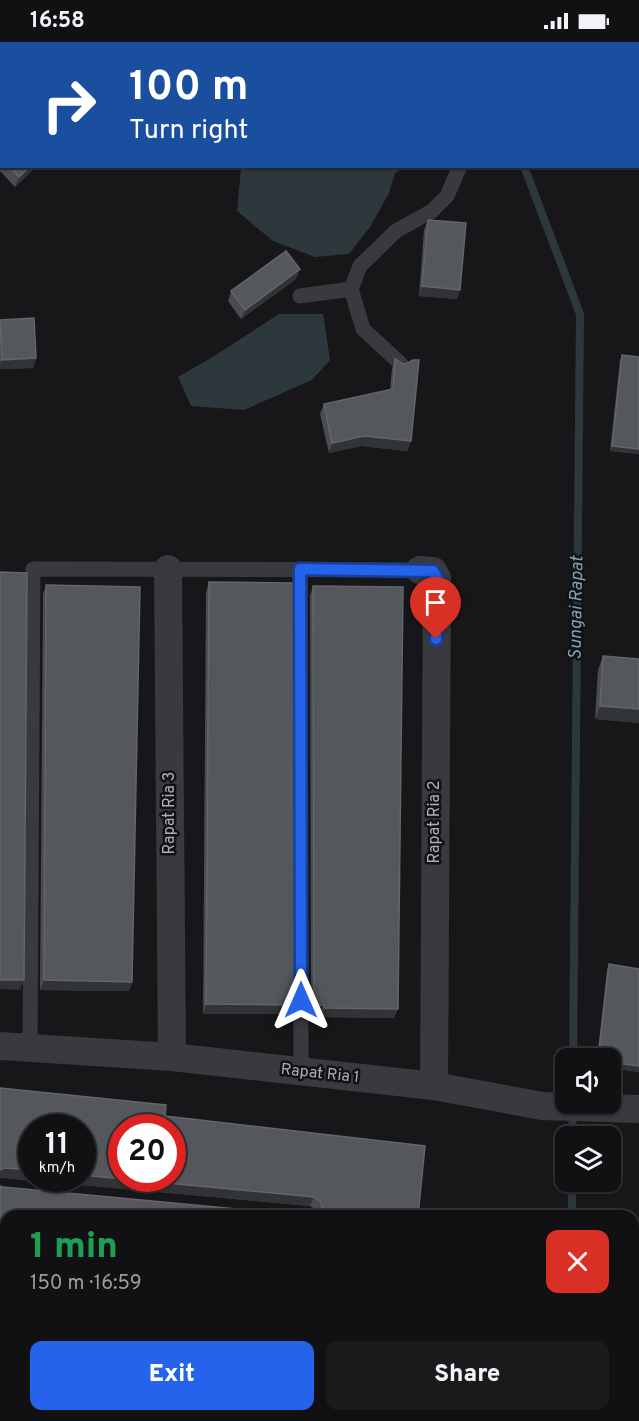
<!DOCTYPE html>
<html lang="en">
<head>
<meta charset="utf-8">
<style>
	:root { --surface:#111113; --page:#1a1a1c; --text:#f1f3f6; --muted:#9c9da0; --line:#303133; --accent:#2563eb }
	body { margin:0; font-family:Overpass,sans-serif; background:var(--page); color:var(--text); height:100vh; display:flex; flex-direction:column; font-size:22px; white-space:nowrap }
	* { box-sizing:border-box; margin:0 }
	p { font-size:20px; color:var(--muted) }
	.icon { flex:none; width:33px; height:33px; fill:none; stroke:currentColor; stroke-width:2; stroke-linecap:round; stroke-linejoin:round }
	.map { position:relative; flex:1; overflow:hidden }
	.side { position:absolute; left:0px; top:1168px; width:639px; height:212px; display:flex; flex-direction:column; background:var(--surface); border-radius:18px 18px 0 0; box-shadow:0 2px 4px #0004,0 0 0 2px var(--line) }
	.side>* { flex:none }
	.guide { position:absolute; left:0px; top:0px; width:639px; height:126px; box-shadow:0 2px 4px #0004,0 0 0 2px var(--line); background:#1a4fa0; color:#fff; overflow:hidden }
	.fabs { position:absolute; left:555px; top:1006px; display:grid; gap:12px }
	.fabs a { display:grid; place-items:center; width:66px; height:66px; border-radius:12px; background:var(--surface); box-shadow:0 2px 4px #0004,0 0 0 2px var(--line); font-size:30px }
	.speed { position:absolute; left:18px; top:1072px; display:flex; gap:12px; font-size:30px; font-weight:700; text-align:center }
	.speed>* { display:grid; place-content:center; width:78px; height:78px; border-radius:50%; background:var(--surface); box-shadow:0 2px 4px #0004,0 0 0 2px var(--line); line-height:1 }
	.speed small { font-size:15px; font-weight:400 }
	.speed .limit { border:9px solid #d22; background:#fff; color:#111 }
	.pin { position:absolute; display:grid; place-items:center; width:51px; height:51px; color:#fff; margin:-62px -26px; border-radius:50% 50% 50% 0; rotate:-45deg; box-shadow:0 0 6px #0007 }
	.pin .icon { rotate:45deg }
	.me { position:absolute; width:66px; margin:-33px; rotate:0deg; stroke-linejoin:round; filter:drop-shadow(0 0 4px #0008) }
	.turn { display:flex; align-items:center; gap:21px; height:126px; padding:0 30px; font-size:27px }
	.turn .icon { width:78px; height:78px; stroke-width:2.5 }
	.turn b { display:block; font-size:42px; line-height:51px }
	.round { display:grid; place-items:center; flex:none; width:63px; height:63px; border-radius:12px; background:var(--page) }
	.summary { display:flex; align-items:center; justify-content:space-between; height:102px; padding:0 30px }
	h1 { font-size:36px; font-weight:800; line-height:45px; color:#1e9e55 }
	.primary-button { display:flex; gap:12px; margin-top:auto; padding:12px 30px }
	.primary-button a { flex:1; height:69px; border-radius:12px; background:var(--accent); color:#fff; font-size:24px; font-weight:800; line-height:69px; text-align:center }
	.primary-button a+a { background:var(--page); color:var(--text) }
	.status { display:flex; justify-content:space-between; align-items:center; height:42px; padding:0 30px; background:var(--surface); direction:ltr }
	.status svg { height:16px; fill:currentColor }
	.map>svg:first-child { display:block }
</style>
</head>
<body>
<div class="status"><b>16:58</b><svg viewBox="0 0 49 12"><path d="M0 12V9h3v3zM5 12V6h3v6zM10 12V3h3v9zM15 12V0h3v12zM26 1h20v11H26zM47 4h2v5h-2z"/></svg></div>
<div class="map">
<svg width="639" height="1379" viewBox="0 0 639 1379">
	<rect width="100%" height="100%" fill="#171719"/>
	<g fill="#2d383c">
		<polygon points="239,125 405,125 395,131 389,151 370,185 349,212 315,215 273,199 237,169 241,127"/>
		<polygon points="279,272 323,272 330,318 312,338 244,368 191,364 178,335 211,316"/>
	</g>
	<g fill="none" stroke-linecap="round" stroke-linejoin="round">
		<g stroke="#2d383c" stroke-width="8">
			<polyline points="508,2 508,0"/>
			<polyline points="524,124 580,272 573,1017"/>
			<polyline points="572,1095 573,1068"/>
			<polyline points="572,1174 572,1140"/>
			<polyline points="552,1379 553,1374"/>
		</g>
		<g stroke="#383a3e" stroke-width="15">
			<polyline points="622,0 624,2"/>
			<polyline points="466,2 466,0"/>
			<polyline points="638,13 639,14"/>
			<polyline points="300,254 351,247"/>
			<polyline points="401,322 363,287 351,247 360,224 396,189 432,169 447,154 460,124"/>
			<polyline points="300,527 301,1030"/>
			<polyline points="30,1007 33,527 420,528"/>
			<polyline points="206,1379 207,1374"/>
		</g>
		<g stroke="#383a3e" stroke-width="28">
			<polyline points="168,527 172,1015"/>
			<polyline points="420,528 433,529 437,536 434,1044"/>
			<polyline points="0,1004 172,1015 434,1044 542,1064 639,1067"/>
			<polyline points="0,1271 6,1271"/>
		</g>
	</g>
	<g fill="#4a4c51">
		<polygon points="2,108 2,124 37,124 15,145 0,129 0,109"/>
		<polygon points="428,178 457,257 419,254 424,188"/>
		<polygon points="296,237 241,277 228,259 231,249"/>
		<polygon points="0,278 36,316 33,326 0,327"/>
		<polygon points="622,313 639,315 639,412 610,409 620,318"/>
		<polygon points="395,317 411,399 407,409 361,404 329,411 320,372 324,362 390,348 392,327"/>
		<polygon points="209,540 291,972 203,972 206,550"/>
		<polygon points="46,543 132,940 129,949 40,948 43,552"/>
		<polygon points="313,544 394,976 320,975 321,972 311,972 310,554"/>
		<polygon points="603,614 639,617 639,681 595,677 598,628"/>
		<polygon points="609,922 639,927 639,1030 610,1026 610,1017 597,1017 607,928"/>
		<polygon points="0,1046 165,1074 418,1174 6,1174 3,1145 312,1174 317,1173 318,1172 318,1169 310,1164 1,1135"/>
	</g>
	<g fill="#313336">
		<polygon points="114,0 173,0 163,2 114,2"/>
		<polygon points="30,124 37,124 15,145 19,135"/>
		<polygon points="300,227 296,237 241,277 245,268"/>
		<polygon points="422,244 460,248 457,257 419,254"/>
		<polygon points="36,316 33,326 0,327 0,322 2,318"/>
		<polygon points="364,394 411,399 407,409 361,404 329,411 332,401"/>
		<polygon points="612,404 639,407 639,412 610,409"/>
		<polygon points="600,664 639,667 639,681 595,677"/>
		<polygon points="0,938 24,938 20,948 0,947"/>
		<polygon points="44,938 132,940 129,949 40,948"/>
		<polygon points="206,962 295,963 291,972 203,972"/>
		<polygon points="314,963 324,963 321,972 311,972"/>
		<polygon points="324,966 398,967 394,976 320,975"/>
		<polygon points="610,1020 639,1024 639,1030 610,1026"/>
		<polygon points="4,1126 32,1128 32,1137 82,1137 82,1133 314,1155 310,1164 0,1136 0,1128"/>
		<rect x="0" y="1225" width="6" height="10"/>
		<polygon points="0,1373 6,1374 67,1379 0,1379"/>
	</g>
	<g fill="#54575c" stroke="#62656a" stroke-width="1.5">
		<polygon points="2,108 2,117 0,115 0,109"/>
		<polygon points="9,124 30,124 19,135"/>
		<polygon points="428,178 466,181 460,248 422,244"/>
		<polygon points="286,209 300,227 245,268 231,249"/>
		<polygon points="34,276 36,316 2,318 0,278"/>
		<polygon points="622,313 639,315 639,407 612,404"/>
		<polygon points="395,317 403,322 408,321 413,318 419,318 411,399 364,394 332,401 324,362 393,347"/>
		<polygon points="0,530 27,531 24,938 0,938"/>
		<polygon points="209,540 292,541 292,544 294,544 295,963 206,962"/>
		<polygon points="46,543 140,545 132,940 44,938"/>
		<polygon points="313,544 403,545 398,967 324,966 324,963 314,963"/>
		<polygon points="603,614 639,617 639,667 600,664"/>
		<polygon points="609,922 639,927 639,1024 610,1020 610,1017 598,1017"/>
		<polygon points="0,1046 166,1063 165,1074 425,1104 418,1174 6,1174 6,1225 0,1225 0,1144 3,1145 312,1174 317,1173 322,1166 321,1160 314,1155 125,1137 172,1137 172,1086 122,1086 122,1137 82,1133 82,1086 32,1086 32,1128 4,1126 0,1128"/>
		<polygon points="0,1313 6,1313 6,1374 0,1373"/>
		<polygon points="11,1374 199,1374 198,1379 67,1379"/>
	</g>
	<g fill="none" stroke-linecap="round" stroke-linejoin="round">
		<g stroke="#184099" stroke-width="15">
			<polyline id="route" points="301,958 300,527 433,529 437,536 436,597"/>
		</g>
		<use href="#route" stroke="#2563eb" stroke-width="10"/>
	</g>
	<g text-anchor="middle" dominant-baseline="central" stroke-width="5" stroke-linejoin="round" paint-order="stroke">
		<g font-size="16" fill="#a9b0b8" stroke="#121214">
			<text transform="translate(170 771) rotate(-90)">Rapat Ria 3</text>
			<text transform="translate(435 780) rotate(-90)">Rapat Ria 2</text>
			<text transform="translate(320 1032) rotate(6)">Rapat Ria 1</text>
		</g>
		<g font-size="18" font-style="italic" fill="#81a2b2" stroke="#121214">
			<text transform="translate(577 566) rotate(-89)">Sungai Rapat</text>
		</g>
	</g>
</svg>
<div class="fabs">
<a><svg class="icon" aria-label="sound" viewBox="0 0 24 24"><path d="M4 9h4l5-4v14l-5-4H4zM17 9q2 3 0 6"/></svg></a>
<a><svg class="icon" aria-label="layers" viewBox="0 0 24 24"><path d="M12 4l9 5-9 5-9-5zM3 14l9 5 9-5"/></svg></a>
</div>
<div class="speed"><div>11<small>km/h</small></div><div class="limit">20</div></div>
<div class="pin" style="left:436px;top:597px;background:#d93025"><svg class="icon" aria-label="arrive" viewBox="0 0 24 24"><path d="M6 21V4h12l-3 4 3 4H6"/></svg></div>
<svg class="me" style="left:301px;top:958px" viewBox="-20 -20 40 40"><path d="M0-17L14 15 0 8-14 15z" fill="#2563eb" stroke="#fff" stroke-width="4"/></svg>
<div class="guide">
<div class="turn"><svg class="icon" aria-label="right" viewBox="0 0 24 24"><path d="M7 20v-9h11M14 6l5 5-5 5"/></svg><div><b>100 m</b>Turn right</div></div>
</div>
<section class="side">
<div class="summary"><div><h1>1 min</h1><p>150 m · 16:59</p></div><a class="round" style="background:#d93025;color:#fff"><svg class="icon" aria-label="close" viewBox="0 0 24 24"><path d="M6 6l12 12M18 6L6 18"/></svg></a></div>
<div class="primary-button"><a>Exit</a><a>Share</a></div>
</section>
</div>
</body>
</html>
